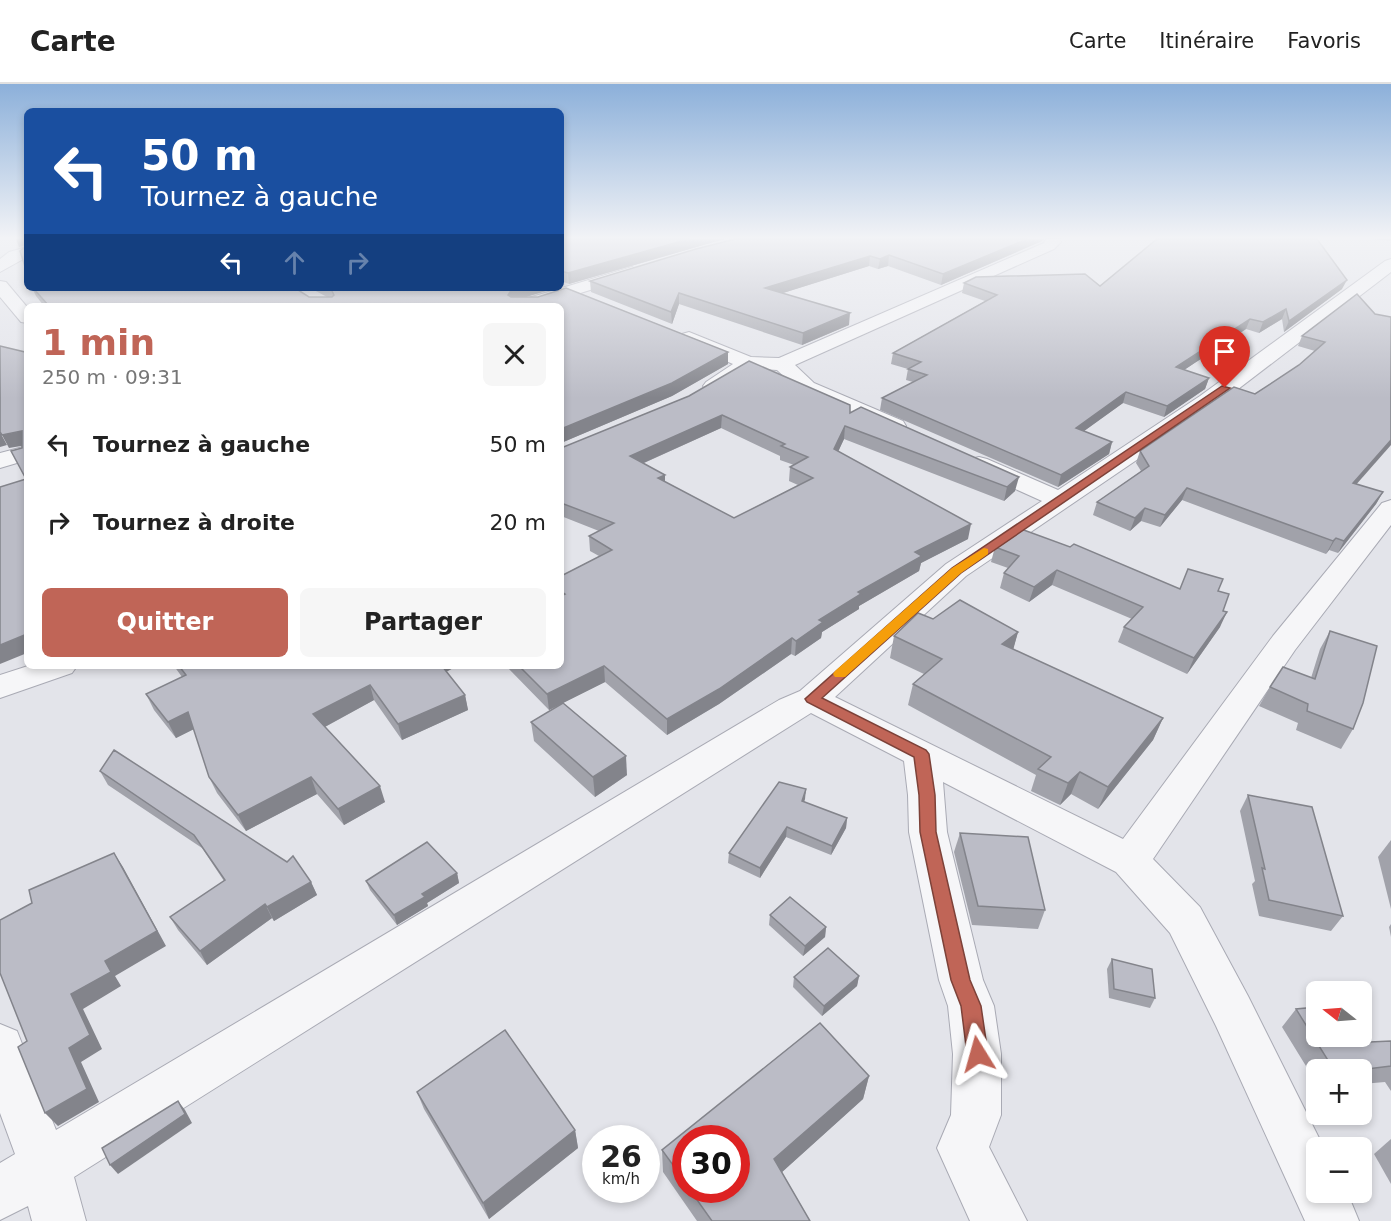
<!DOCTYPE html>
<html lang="fr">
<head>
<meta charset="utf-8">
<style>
	:root { --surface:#fff; --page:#f6f6f6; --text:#222; --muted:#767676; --line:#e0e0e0; --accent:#c06557 }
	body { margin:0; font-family:"DejaVu Sans",sans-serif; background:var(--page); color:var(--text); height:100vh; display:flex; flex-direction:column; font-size:22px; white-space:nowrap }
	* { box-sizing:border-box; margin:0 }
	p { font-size:20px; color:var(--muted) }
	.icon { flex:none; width:33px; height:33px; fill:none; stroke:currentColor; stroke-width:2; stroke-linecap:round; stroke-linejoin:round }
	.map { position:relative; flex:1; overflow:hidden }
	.side { position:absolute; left:24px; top:219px; width:540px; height:366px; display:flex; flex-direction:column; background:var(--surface); border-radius:9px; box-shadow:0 3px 9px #0003 }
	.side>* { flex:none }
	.top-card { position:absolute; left:24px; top:24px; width:540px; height:183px; border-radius:9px; box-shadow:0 3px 9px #0003; background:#1a4fa0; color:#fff; overflow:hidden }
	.needle { width:39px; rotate:287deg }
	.controls { position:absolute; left:1306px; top:897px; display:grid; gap:12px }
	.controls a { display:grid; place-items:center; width:66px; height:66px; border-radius:9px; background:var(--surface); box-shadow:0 3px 9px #0003; font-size:30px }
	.speed { position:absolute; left:582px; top:1041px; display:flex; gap:12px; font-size:30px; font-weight:700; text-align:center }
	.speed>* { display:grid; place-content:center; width:78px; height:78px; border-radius:50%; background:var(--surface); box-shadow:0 3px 9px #0003; line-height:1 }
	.speed small { font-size:15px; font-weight:400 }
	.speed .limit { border:9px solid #d22; background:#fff; color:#111 }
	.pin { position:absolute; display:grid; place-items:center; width:51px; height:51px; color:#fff; margin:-62px -26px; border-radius:50% 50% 50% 0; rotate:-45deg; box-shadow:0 0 6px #0007 }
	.pin .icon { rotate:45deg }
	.me { position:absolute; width:66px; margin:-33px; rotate:352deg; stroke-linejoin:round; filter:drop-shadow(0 0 4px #0008) }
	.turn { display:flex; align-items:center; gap:21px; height:126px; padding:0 18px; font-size:27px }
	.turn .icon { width:78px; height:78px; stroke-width:2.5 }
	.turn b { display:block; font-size:42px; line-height:51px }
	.lanes { display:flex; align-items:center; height:57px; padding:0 18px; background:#0003; justify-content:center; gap:30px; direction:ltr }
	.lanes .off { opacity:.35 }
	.round { display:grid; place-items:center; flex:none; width:63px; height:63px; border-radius:9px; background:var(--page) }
	.overview { display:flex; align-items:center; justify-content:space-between; height:102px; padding:0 18px }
	h1 { font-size:36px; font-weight:800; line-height:45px; color:var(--accent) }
	.primary-button { display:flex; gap:12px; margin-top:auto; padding:12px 18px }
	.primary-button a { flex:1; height:69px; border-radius:9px; background:var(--accent); color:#fff; font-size:24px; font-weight:800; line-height:69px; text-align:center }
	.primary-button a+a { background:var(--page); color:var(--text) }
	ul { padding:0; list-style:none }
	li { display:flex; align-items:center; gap:18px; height:78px; padding:0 18px }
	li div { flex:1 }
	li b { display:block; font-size:22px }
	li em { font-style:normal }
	header { display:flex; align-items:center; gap:36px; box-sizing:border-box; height:84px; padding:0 30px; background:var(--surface); border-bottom:2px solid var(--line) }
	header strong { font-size:28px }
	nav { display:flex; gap:33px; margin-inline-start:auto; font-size:21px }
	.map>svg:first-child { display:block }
</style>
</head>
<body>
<header>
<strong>Carte</strong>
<nav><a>Carte</a><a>Itinéraire</a><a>Favoris</a></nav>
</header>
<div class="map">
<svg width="1391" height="1137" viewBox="0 0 1391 1137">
	<rect width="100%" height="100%" fill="#e3e4ea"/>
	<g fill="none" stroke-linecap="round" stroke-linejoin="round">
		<g stroke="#a9aab4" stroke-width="2">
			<g id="minor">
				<path d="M1046,155H1060L1061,158L1054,165L795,281L814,299L903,337L906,342L903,347L895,349L887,347L800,307L777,286C770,286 759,283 752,285C735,290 726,312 706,306L703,302L706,298L733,280L682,258L680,254L682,250L689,248L751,273L779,274L1044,159Z"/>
				<polygon points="27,163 27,173 0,188 0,175 9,168"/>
				<polygon points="1391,175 1391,188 1216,322 966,492 835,613 1123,755 1273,552 1382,419 1391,416 1391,441 1295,566 1153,775 1200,823 1248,912 1324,1064 1317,1064 1317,1108 1347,1108 1359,1137 1305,1137 1216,942 1170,849 1116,788 943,698 947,748 983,896 994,922 1001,970 1001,1031 989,1063 1027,1137 970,1137 937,1064 951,1031 953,970 948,922 939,896 909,748 908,711 904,677 811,629 74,1093 86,1137 32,1137 28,1122 0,1136 0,1079 15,1070 0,1029 0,940 17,947 56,1046 779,616 800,607 946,480 1042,417 971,385 967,380 971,375 979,373 987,375 1058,406 1200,312 1385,177"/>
				<polygon points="632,183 640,188 638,191 539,222 512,222 515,218"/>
				<polygon points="0,197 6,198 27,223 27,239 21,238 0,213"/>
				<polygon points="27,362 27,376 0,384 0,369"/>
				<polygon points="28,582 77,582 72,589 0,614 0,591"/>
			</g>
		</g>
		<use href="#minor" fill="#f6f6f8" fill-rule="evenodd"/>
	</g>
	<g fill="#a1a2aa" fill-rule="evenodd">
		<polygon points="561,155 724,155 569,200 561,197"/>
		<polygon points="735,155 1042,157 941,201 888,182 878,185 869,182 783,209 849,241 802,261 679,220 672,240 591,208 590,197"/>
		<polygon points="1371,155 1391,155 1391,156 1390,157"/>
		<polygon points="964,199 1100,202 1342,205 1284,248 1282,235 1259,249 1246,245 1184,286 1209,294 1205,305 1164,333 1123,319 1084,347 1112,358 1109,370 1058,403 880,326 882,314 913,298 906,296 908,285 891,280 893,269 985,217 962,209"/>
		<polygon points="32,204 266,204 268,206 275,204 295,204 309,213 327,213 314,206 314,204 550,204 549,206 525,213 538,213 566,204 728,268 728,280 672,312 561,359 561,222 44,222 36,212"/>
		<polygon points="1357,210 1356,400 1383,408 1376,420 1338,469 1329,466 1326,470 1182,416 1160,443 1141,437 1130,447 1093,431 1097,418 1141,387 1136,379 1140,367 1255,310 1299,281 1315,267 1298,262 1302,252"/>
		<path d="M689,312L850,329L861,323L1015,407L1004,417L844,355L838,367L968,455L921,479L919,487L859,522V525L822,548L821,554L795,572L791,570L719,620L667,651L605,598L563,619L627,691L595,713L534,657L531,638L558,622L549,626L506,582H561V492L599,472L590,467L589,452L599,447L561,432V364ZM721,344L780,372V376L794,381L790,383L789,397L798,401L734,434L665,398L644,379Z"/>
		<polygon points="995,463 1180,505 1218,507 1223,527 1220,543 1187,590 1118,558 1124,543 1132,535 1052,501 1029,518 1000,504 1004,489 1008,484 991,478"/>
		<polygon points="933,535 1018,548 1013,565 1163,634 1153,656 1098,725 1071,710 1060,721 1031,707 1036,691 908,621 913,600 924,590 890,574 894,552"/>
		<polygon points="1330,547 1353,645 1341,665 1296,646 1298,639 1259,622 1270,603 1311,594 1320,565"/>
		<polygon points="174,582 457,582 446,588 465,611 468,626 402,656 374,616 325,643 385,718 344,741 317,710 246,747 217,709 209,693 194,645 176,654 154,626 146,610 182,593"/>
		<polygon points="100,687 311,798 317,811 274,837 272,834 207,881 178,846 170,833 224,797 202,764 108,701"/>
		<polygon points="806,705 804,718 847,734 846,744 831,771 786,753 760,794 728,779 729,769"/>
		<polygon points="1248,711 1343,832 1331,847 1259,832 1252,800 1255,797 1240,727"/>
		<polygon points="960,749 1045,826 1038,845 972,841 954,768"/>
		<polygon points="1391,756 1391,825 1378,773"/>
		<polygon points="457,789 459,799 427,819 428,822 397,841 370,806 366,797"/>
		<polygon points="770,831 826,843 825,853 803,872 769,841"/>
		<polygon points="1391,840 1391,853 1389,843"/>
		<polygon points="1112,875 1155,914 1150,924 1109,914 1107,885"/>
		<polygon points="859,892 857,902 822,932 793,903 794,893"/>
		<polygon points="1296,925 1370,958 1391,957 1391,1007 1385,998 1362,1000 1362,986 1317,986 1317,1000 1282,943"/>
		<path d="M820,939L869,992L863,1015L782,1088L810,1137H697L663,1088L662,1066ZM686,1054H736V1106H686Z"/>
		<polygon points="417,1008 575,1046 578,1064 489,1135 424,1025"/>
		<polygon points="1391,1055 1391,1100 1374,1070"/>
	</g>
	<g fill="#83848b">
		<polygon points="16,155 24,155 26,161 19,163"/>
		<polygon points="689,155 724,155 569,200 568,189"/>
		<polygon points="1027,155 1044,155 1042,157 941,201 943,190"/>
		<polygon points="889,171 888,182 878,185 880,175"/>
		<polygon points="870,172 869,182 764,215 765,204"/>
		<polygon points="1347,196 1342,205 1284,248 1289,237"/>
		<polygon points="516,204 550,204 549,206 513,217 508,211 512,205"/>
		<polygon points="679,209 679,220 672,240 671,228"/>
		<polygon points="1286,225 1282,235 1259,249 1263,238"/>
		<polygon points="850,229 849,241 802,261 803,249"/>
		<polygon points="1250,235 1246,245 1172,294 1176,283"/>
		<polygon points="728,268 728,280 672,312 561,359 561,345"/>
		<polygon points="1209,294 1205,305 1164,333 1167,322"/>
		<polygon points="1126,308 1123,319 1073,355 1076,344"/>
		<polygon points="722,331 721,344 630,385 630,372"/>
		<polygon points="845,342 844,355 833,379 834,365"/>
		<polygon points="22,347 27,361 9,364 2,351"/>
		<polygon points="0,348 7,361 0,363"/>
		<polygon points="1391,356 1391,361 1347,411 1353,399"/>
		<polygon points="1112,358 1109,370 1058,403 1061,391"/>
		<polygon points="665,391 665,405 658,394"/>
		<polygon points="1019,393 1015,407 1004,417 1007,403"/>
		<polygon points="1187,404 1182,416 1160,443 1165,431"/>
		<polygon points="1383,408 1376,420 1338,469 1344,457"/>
		<polygon points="1145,424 1141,437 1130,447 1135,434"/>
		<polygon points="971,440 968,455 921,479 919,487 859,522 859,525 822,548 821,554 795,572 796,557 819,536 915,468"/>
		<polygon points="1336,454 1329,466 1326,470 1333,457"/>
		<polygon points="1057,486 1052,501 1029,518 1034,503"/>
		<polygon points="1227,528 1220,543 1187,590 1194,574"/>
		<polygon points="1018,548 1012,570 1002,560"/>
		<polygon points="27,550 27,569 0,580 0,561"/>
		<polygon points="792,554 791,570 719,620 667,651 667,635"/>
		<polygon points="438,582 457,582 440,591"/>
		<polygon points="604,582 605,598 549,626 547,610"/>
		<polygon points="370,601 374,616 319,646 313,630"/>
		<polygon points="465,611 468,626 402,656 398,640"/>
		<polygon points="188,628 196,644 176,654 168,638"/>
		<polygon points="1163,634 1153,656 1098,725 1108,703"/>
		<polygon points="626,672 627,691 595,713 593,693"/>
		<polygon points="1080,688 1071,710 1060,721 1068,699"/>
		<polygon points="311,693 317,710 246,747 238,731"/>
		<polygon points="380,702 385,718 344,741 338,725"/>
		<polygon points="806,705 805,715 801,727 802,717"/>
		<polygon points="847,734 846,744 831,771 832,762"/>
		<polygon points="787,743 786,753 760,794 760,784"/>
		<polygon points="114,769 123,783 166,862 115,892 121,902 83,925 102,965 81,978 99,1018 58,1042 45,1029 69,964 71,910 105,877"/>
		<polygon points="457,789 459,799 427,819 428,822 397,841 394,831 422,810"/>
		<polygon points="311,798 317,811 274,837 267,823"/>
		<polygon points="265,820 272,834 207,881 200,867"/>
		<polygon points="826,843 825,853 803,872 805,862"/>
		<polygon points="859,892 857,902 822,932 824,922"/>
		<polygon points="869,992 863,1015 771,1098 774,1075"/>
		<polygon points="178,1017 185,1026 192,1039 118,1090 110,1081"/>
		<polygon points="575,1046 578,1064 489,1135 483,1119"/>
	</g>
	<g fill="#bbbcc6" stroke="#83848b" stroke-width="1.5" fill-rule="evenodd">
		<polygon points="25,155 27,155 27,189 20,167 25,163"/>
		<polygon points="561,155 689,155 568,189 561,187"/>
		<polygon points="735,155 1027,155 943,190 889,171 880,175 870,172 765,204 850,229 803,249 679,209 671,228 590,197 696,165"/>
		<polygon points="1157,155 1317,155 1347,196 1289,237 1286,225 1263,238 1250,235 1176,283 1209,294 1167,322 1126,308 1076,344 1112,358 1061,391 882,314 927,291 908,285 921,278 893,269 997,211 964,199 976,193 1085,190 1100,202"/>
		<polygon points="33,204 266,204 268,206 275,204 295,204 309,213 332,213 334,211 331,205 328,204 516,204 512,205 508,211 511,213 538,213 566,204 728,268 672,299 561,345 561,222 49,222"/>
		<polygon points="1357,210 1375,230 1391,233 1391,356 1353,399 1383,408 1344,457 1336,454 1333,457 1187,404 1165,431 1145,424 1135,434 1097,418 1149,382 1140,367 1234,303 1255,310 1299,281 1325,258 1302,252"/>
		<polygon points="0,262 25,268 27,270 27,550 0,561 0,403 26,395 11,367 22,364 22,347 2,351 0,348"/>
		<path d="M749,277L850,321V329L861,323L1019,393L1007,403L845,342L834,365L971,440L915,468L922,472L858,508L861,510L819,536L823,538L796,557L792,554L719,605L667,635L604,582L547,610L519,582H561V512L565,510L561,507V492L612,466L589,452L614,439L561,419V364L689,312ZM722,331L785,360L781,362L808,373L790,383L813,394L734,434L658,394L665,391L630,372Z"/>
		<polygon points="1021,445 1070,463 1074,460 1180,505 1188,485 1223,495 1218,507 1229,510 1223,527 1227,528 1194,574 1124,543 1143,523 1057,486 1034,503 1004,489 1019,472 995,463"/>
		<polygon points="960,516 1018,548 1002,560 1163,634 1108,703 1080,688 1068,699 1038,685 1051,673 913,600 942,575 894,552 918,529 933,535"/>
		<polygon points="1330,547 1377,562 1363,619 1353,645 1307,627 1308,620 1270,603 1283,583 1315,595"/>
		<polygon points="179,582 442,582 465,611 398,640 370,601 313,630 380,702 338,725 311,693 238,731 209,693 188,628 168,638 146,610 186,591"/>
		<polygon points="563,619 626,672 593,693 531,638"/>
		<polygon points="114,666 287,778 293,772 311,798 267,823 265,820 200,867 170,833 225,796 194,751 100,687"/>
		<polygon points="779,698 806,705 802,717 847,734 832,762 787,743 760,784 729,769"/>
		<polygon points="1248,711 1312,723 1343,832 1269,816 1262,784 1265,785"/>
		<polygon points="960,749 1028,753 1045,826 978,822"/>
		<polygon points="427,758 457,789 422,810 425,813 394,831 366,797"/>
		<polygon points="114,769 157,847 105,877 111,888 71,910 90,951 69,964 87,1005 45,1029 18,963 27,957 0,889 0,836 32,819 29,806"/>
		<polygon points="790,813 826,843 805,862 770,831"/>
		<polygon points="828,864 859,892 824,922 794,893"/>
		<polygon points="1112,875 1152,885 1155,914 1114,905"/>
		<polygon points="1317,923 1317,952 1362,952 1362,946 1370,958 1391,957 1391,982 1359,986 1334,986 1296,925"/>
		<polygon points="820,939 869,992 774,1075 810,1137 712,1137 690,1106 736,1106 736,1054 686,1054 686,1099 662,1066"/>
		<polygon points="505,946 575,1046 483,1119 417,1008"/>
		<polygon points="178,1017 185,1030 110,1081 102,1064"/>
	</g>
	<linearGradient id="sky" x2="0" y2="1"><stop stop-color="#8cb0da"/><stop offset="0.49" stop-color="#f2f3f6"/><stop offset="1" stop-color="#f2f3f6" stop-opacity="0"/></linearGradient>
	<rect width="1391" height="314" fill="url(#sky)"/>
	<polygon fill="#c06557" stroke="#7d4239" stroke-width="1.5" points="1222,302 1230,304 961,489 822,614 926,666 929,670 935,711 936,748 970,896 981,922 988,970 985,977 978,980 970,977 967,970 961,922 951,896 920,748 919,711 914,673 807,618 805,615 952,484"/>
	<polygon fill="#f59e0b" points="984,464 988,465 988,470 961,489 845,593 835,593 833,590 835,587 952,484"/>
</svg>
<div class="controls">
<a><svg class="needle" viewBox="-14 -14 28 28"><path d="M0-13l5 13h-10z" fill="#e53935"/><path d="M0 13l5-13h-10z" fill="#767676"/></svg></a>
<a>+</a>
<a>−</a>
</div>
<div class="speed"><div>26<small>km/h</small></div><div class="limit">30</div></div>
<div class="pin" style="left:1225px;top:304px;background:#d93025"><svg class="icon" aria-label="arrive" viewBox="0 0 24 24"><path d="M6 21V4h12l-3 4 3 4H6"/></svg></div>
<svg class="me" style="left:978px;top:970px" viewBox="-20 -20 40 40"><path d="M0-17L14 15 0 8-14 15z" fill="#c06557" stroke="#fff" stroke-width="4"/></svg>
<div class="top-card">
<div class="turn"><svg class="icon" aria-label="left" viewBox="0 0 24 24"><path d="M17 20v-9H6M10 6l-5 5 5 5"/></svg><div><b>50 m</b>Tournez à gauche</div></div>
<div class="lanes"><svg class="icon" aria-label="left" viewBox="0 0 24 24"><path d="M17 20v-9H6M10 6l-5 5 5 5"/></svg><svg class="icon off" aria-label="ahead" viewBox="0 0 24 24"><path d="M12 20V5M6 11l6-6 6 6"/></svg><svg class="icon off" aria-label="right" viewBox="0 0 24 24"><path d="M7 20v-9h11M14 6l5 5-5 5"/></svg></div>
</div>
<section class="side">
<div class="overview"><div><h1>1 min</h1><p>250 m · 09:31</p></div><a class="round"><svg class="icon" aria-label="close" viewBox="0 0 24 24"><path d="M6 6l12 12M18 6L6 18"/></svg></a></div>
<ul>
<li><svg class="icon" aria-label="left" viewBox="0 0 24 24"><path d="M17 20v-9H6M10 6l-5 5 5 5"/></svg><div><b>Tournez à gauche</b></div><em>50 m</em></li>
<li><svg class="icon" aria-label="right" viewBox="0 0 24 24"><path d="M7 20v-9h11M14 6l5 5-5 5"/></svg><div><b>Tournez à droite</b></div><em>20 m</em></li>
</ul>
<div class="primary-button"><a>Quitter</a><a>Partager</a></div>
</section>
</div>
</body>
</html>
